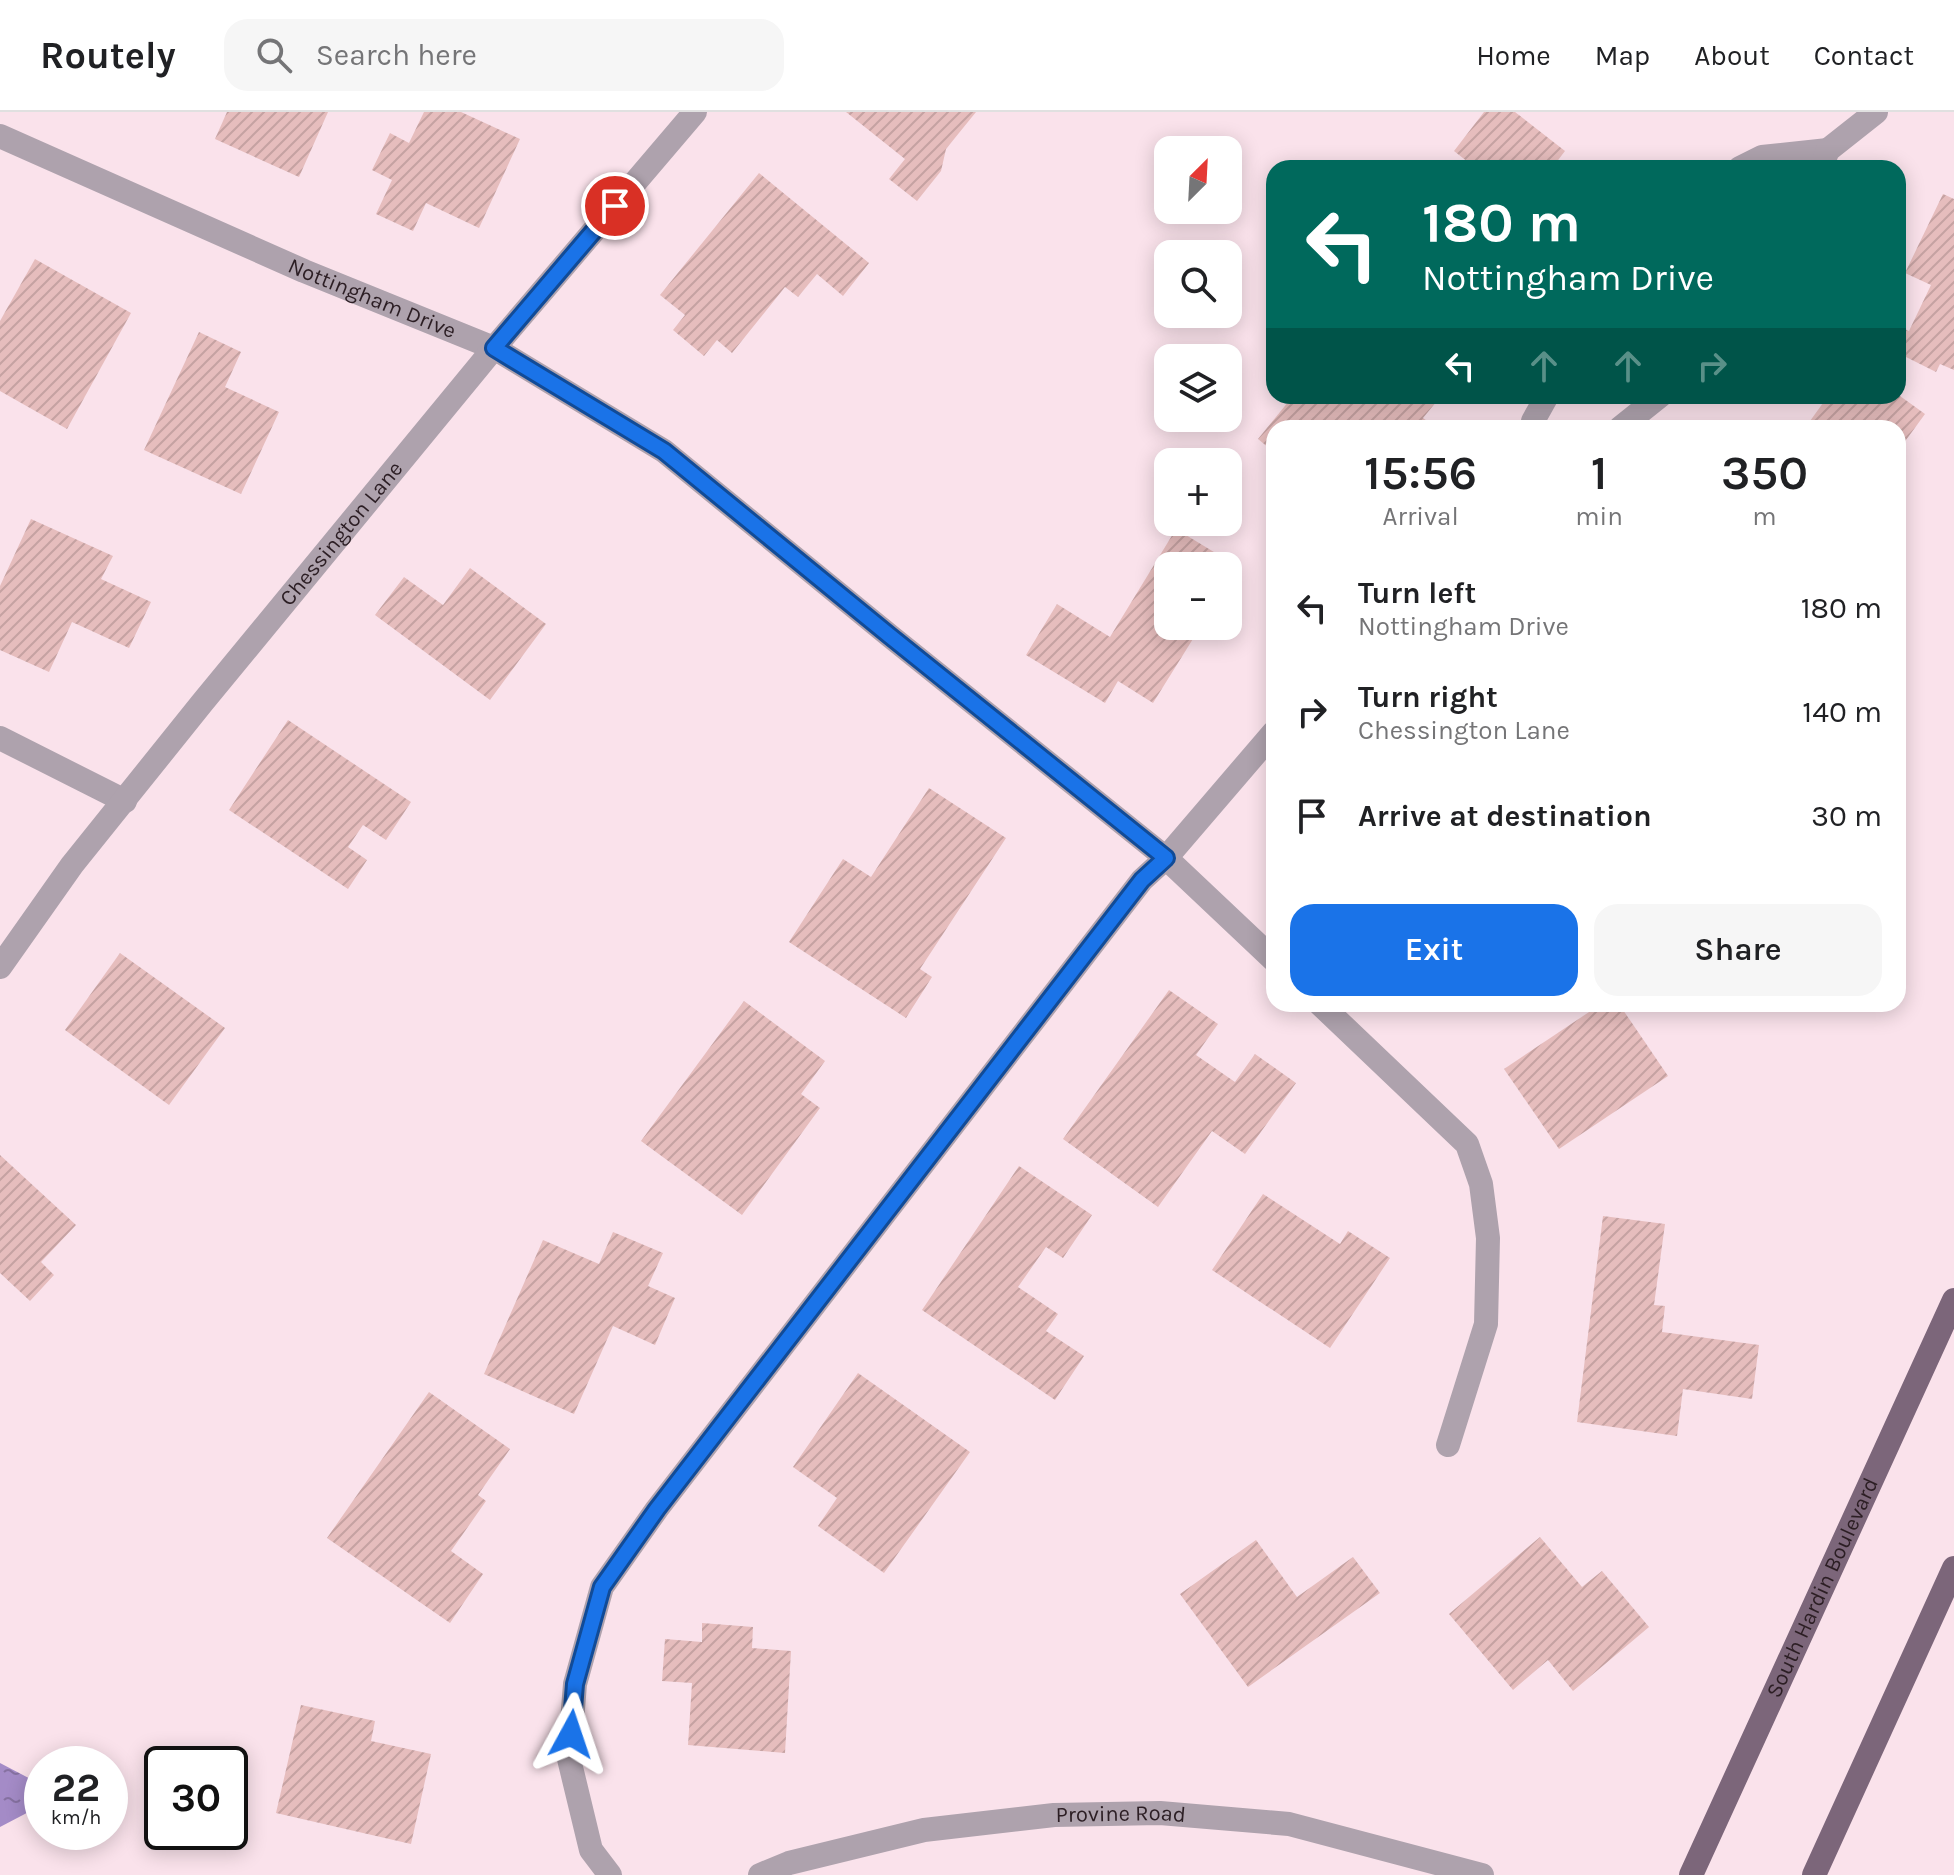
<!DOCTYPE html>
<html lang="en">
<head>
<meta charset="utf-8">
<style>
	:root { --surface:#fff; --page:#f6f6f6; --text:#202124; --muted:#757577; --line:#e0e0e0; --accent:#1a73e8 }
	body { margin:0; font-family:Karla,sans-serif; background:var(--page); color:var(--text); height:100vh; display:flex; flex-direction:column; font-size:30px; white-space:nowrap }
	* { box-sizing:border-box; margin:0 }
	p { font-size:26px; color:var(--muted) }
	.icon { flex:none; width:44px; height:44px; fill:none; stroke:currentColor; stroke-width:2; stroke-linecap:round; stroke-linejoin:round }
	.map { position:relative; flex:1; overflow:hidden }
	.details { position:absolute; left:1266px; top:308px; width:640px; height:592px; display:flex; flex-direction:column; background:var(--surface); border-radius:24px; box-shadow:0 4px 20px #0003 }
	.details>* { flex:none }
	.top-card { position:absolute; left:1266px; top:48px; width:640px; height:244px; border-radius:24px; box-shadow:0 4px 20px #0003; background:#00695c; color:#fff; overflow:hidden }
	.needle { width:52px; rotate:24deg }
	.fabs { position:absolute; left:1154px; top:24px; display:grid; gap:16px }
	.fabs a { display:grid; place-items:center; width:88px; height:88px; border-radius:16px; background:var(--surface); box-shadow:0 4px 20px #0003; font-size:40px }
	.speed { position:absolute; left:24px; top:1634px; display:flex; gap:16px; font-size:40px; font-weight:700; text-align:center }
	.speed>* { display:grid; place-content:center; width:104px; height:104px; border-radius:50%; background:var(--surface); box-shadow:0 4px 20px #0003; line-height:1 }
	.speed small { font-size:20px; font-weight:400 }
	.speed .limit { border:4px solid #111; border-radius:12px; background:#fff; color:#111 }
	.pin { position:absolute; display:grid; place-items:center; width:68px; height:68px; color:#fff; margin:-34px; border:4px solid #fff; border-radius:50%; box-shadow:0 2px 8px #0007 }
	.me { position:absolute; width:88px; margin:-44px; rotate:5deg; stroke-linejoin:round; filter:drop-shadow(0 0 6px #0008) }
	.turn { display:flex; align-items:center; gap:28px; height:168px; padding:0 24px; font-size:36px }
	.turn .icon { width:104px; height:104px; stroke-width:2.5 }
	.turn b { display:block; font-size:56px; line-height:68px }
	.lanes { display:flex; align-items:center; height:76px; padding:0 24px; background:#0003; justify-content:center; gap:40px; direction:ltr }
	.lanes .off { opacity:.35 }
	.eta { display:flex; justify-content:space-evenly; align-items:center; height:136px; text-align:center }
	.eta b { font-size:48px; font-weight:600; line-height:56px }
	.button { display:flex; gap:16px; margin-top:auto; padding:16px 24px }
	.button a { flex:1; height:92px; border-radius:24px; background:var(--accent); color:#fff; font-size:32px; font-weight:600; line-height:92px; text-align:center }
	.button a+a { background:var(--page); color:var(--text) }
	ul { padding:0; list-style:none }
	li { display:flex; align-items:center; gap:24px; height:104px; padding:0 24px }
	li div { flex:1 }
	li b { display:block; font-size:30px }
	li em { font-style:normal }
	header { display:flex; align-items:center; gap:48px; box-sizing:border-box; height:112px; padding:0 40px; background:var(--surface); border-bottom:2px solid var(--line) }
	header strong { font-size:38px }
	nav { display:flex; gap:44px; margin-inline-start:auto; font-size:28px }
	.search { width:560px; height:72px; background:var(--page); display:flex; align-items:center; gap:20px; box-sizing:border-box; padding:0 28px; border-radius:24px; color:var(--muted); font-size:30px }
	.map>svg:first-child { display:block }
</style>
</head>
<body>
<header>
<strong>Routely</strong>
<div class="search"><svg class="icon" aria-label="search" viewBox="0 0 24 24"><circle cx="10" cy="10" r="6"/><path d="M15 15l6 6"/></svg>Search here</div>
<nav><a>Home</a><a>Map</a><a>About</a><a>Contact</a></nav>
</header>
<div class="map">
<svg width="1954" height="1763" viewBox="0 0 1954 1763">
	<defs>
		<pattern id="water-ripples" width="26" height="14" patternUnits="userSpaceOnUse" patternTransform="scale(2)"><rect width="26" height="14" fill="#a48bc7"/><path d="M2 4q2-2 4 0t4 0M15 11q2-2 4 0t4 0" fill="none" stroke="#8671a1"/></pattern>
		<pattern id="building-hatch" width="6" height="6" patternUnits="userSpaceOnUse" patternTransform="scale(2)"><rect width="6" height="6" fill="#e6bdbd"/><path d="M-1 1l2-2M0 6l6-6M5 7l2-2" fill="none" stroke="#c5a2a2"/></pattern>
	</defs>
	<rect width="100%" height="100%" fill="#fae2eb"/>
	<polygon fill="url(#water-ripples)" points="0,1651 42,1673 42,1693 0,1715"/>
	<g fill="url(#building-hatch)">
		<polygon points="227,0 328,0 299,65 215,27"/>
		<polygon points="424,0 461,0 520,27 479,116 426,91 413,119 376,102 392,68 372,58 390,21 409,31"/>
		<polygon points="846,0 976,0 946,37 941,59 917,89 889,67 905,47"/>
		<polygon points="1484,0 1515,0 1565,39 1552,56 1472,56 1473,54 1454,39"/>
		<polygon points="759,61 869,151 843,184 817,162 798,185 785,175 732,241 717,228 704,244 673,218 685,203 660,183"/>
		<polygon points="1943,82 1954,87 1954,258 1940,252 1936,260 1898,241 1898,214 1909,219 1931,173 1905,161"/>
		<polygon points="35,147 131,201 67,317 0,279 0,209"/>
		<polygon points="199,220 241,240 225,275 279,300 241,382 144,338"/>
		<polygon points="1293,284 1441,284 1423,306 1430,311 1426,316 1274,316 1274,340 1258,327"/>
		<polygon points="1828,284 1900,284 1925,302 1898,339 1898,316 1805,316"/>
		<polygon points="31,407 113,444 101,467 151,490 129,536 72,510 49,560 0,538 0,474"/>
		<polygon points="1176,417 1237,454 1228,469 1228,454 1168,454 1168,514 1201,514 1153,591 1118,569 1105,591 1026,543 1057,492 1110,525"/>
		<polygon points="470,456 546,512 490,588 375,503 404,465 443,493"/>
		<polygon points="288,608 411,690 386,728 363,713 348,735 367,748 348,777 229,698"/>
		<polygon points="929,676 1006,726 920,857 932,865 906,906 789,830 843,747 871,765"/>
		<polygon points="120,841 225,916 169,993 65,918"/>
		<polygon points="1169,878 1218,912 1196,943 1235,970 1255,942 1296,971 1245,1042 1212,1019 1158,1095 1063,1027"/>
		<polygon points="744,889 825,949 801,982 820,996 742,1103 641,1029"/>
		<polygon points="1601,892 1619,892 1668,964 1559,1037 1504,957"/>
		<polygon points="0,1043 76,1113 41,1150 54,1163 30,1189 0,1161"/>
		<polygon points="1019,1054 1092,1103 1063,1146 1046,1135 1018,1175 1058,1202 1046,1219 1084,1244 1055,1288 922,1198"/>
		<polygon points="1263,1082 1340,1132 1348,1119 1390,1146 1330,1236 1212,1158"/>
		<polygon points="1603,1104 1665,1112 1654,1193 1665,1194 1662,1220 1759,1233 1752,1287 1683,1277 1677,1324 1577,1310"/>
		<polygon points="613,1120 663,1141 648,1174 675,1186 655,1233 613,1214 574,1302 484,1262 543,1128 599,1152"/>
		<polygon points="858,1261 970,1340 884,1461 818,1414 837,1386 793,1355"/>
		<polygon points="429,1280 510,1337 478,1383 486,1389 451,1439 483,1462 450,1511 327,1426"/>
		<polygon points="1540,1425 1582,1475 1602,1459 1649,1515 1573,1579 1548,1548 1513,1578 1449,1502"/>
		<polygon points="1256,1428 1297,1485 1353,1445 1380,1481 1248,1575 1180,1482"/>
		<polygon points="702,1511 753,1515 752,1536 791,1539 785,1641 688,1633 692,1571 662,1569 665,1527 702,1530"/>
		<polygon points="301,1593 375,1609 371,1629 431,1642 411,1732 276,1701"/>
	</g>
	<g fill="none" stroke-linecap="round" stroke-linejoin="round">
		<g stroke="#aea2ad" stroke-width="24">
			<path id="s1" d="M0,24L304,159L494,236L664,339L890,524L1166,746L1274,848"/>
			<polyline points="1740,56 1762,45 1828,38"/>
			<polyline points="1821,56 1828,38 1876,0"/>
			<polyline points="1532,316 1533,309 1547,284"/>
			<polyline points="1620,316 1660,284"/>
			<polyline points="0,626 125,689"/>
			<path id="s2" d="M0,855L72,753L202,591L494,236L695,0"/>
			<polyline points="1320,892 1467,1032 1481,1072 1488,1126 1486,1212 1448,1333"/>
			<polyline points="610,1763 591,1738 569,1647 575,1572 602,1475 657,1397 1142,768 1166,746 1274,620"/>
			<path id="s3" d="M760,1763L789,1751L924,1718L1054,1703L1160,1701L1289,1712L1482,1763"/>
		</g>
		<g stroke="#7c667a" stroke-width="24">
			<path id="s4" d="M1691,1763L1954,1188"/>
			<polyline points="1814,1763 1954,1456"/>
		</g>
	</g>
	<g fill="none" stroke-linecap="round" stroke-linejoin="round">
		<g stroke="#114b97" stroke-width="20">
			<polyline id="route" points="571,1622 575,1572 602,1475 657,1397 1142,768 1166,746 890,524 664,339 494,236 615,94"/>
		</g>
		<use href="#route" stroke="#1a73e8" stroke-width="14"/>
	</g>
	<g text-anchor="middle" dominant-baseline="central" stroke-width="6" stroke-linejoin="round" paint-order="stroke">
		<g font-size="22" fill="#2c1e24" stroke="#fcf4f7">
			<text stroke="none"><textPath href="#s1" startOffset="406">Nottingham Drive</textPath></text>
			<text stroke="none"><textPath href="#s2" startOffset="552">Chessington Lane</textPath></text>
			<text stroke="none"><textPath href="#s4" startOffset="316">South Hardin Boulevard</textPath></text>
			<text stroke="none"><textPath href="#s3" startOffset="368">Provine Road</textPath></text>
		</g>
	</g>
</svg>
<div class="fabs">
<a><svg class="needle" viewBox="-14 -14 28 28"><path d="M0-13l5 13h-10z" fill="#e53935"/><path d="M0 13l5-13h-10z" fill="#757577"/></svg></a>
<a><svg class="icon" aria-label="search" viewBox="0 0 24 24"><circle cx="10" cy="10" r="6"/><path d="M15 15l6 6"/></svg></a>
<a><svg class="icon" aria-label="layers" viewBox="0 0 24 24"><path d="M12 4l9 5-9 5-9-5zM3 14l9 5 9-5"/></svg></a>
<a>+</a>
<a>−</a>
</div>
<div class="speed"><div>22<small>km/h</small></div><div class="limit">30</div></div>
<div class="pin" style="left:615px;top:94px;background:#d93025"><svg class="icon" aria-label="arrive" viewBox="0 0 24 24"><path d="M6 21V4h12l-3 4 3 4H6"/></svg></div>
<svg class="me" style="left:571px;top:1622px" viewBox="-20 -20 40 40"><path d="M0-17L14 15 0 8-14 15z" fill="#1a73e8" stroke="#fff" stroke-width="4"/></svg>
<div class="top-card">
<div class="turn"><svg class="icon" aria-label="left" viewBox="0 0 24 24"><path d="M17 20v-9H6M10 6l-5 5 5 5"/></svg><div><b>180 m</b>Nottingham Drive</div></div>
<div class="lanes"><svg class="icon" aria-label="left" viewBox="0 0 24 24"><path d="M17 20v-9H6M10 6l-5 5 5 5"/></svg><svg class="icon off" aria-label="ahead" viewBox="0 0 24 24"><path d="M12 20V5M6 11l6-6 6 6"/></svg><svg class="icon off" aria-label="ahead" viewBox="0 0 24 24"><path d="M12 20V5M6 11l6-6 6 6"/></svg><svg class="icon off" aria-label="right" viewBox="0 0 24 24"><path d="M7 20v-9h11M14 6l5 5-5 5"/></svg></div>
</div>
<section class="details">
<div class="eta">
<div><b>15:56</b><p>Arrival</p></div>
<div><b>1</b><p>min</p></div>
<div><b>350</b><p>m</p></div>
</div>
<ul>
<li><svg class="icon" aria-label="left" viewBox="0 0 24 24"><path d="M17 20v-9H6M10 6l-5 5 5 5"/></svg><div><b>Turn left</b><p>Nottingham Drive</p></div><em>180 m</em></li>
<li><svg class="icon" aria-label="right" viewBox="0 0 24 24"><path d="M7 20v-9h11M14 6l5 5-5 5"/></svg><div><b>Turn right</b><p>Chessington Lane</p></div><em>140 m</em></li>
<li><svg class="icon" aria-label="arrive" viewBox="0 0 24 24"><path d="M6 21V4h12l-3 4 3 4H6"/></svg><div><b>Arrive at destination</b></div><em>30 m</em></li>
</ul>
<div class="button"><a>Exit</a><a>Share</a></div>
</section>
</div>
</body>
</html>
